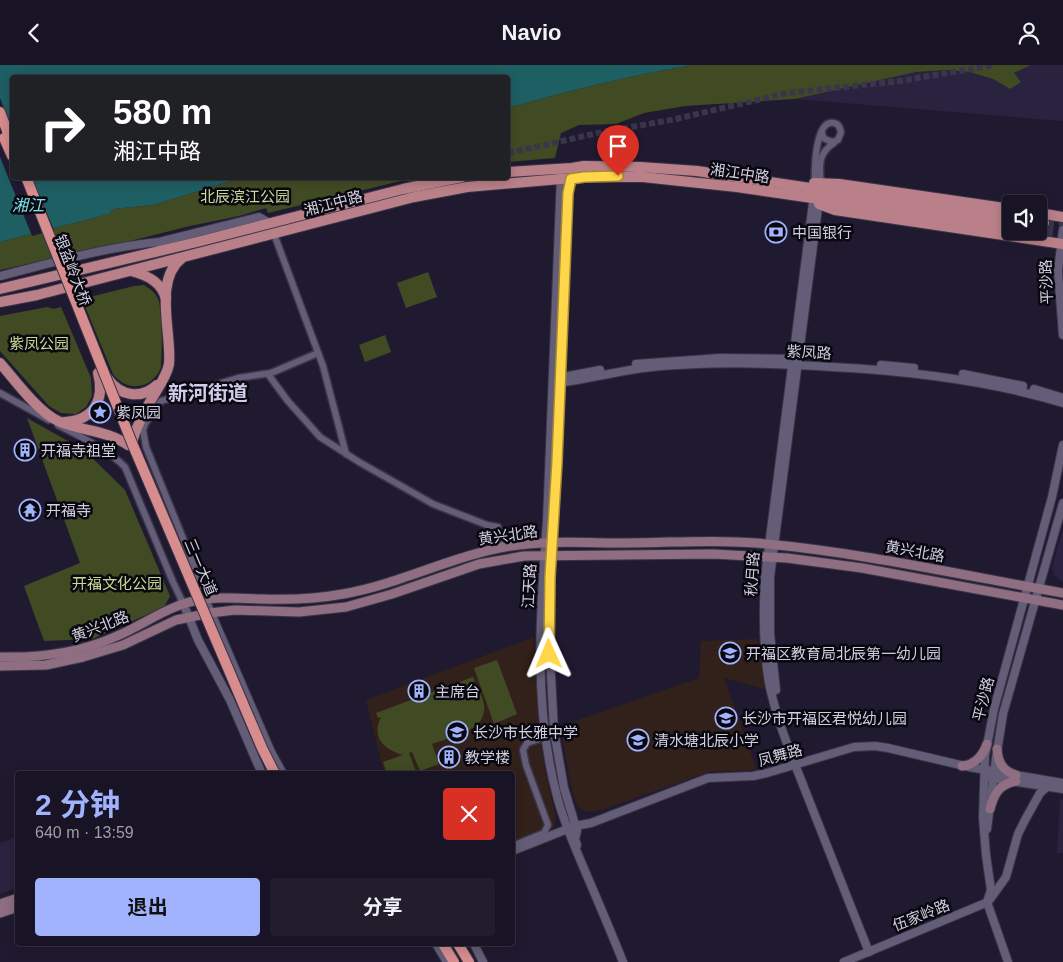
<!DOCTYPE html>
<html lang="zh">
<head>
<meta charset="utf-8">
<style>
	:root { --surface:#181425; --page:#211d2d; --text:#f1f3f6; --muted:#9f9ea7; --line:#363342; --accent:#a1b3fd }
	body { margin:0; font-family:Arial,"Noto Sans SC",sans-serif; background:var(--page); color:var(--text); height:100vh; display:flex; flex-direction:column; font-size:19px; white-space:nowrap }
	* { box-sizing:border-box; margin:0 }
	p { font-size:16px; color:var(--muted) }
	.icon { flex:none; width:28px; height:28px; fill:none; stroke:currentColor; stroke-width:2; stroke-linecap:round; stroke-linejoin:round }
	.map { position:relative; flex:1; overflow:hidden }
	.drawer { position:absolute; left:15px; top:706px; width:500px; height:175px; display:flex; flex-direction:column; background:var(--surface); border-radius:5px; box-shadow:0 2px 12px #0003,0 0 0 1px var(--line) }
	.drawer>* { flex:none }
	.guide { position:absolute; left:10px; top:10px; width:500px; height:105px; border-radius:5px; box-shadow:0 2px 12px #0003,0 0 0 1px var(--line); background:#202124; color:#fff; overflow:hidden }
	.controls { position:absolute; left:1002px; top:130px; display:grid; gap:10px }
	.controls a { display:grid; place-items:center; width:45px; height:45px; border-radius:5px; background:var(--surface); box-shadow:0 2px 12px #0003,0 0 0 1px var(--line); font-size:25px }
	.pin { position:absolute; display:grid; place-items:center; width:42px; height:42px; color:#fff; margin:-51px -21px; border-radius:50% 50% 50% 0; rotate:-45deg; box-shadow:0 0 5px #0007 }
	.pin .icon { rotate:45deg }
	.me { position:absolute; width:55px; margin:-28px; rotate:359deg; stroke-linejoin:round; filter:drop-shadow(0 0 4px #0008) }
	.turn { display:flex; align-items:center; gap:18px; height:105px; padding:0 20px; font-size:22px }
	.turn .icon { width:65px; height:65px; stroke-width:2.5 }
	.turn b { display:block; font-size:35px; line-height:42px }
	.round { display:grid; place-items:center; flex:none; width:52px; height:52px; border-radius:5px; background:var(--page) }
	.summary { display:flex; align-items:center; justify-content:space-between; height:85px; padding:0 20px }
	h1 { font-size:30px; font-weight:700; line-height:38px; color:var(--accent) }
	.action { display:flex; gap:10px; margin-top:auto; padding:10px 20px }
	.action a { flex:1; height:58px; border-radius:5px; background:var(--accent); color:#111; font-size:20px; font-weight:700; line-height:58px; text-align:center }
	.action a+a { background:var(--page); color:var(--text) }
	header { display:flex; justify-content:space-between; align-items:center; height:65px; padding:0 20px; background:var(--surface); font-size:22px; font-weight:700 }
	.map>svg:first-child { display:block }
</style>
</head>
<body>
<header><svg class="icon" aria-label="back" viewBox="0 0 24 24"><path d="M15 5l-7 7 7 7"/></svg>Navio<svg class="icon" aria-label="person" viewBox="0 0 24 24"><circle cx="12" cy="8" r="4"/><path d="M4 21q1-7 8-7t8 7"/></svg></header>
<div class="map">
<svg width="1063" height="897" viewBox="0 0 1063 897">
	<rect width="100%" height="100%" fill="#201a31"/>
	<g fill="#29233f">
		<polygon points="1030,0 1063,0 1063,56 795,34 916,7 947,5 970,7 993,14 1010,24 1014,8"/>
		<polygon points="1063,464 1063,517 1054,510 1052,503"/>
		<polygon points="1060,734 1063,735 1063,788 1057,788"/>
		<polygon points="17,772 17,823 0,829 0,778"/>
	</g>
	<g fill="#32211a">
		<polygon points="534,572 542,688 555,750 555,758 553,763 548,767 513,782 512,709 384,709 366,635"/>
		<polygon points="758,574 765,624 724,613 757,705 709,707 598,746 589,747 582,745 576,738 570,717 561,661 699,613 701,576"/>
	</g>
	<g fill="#414b23">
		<path d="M694,0H1031L1014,8L1021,17L1010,24L993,14L970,7L947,5L916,7L795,34L685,41L644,48L616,59L579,60L561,68L555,93L508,97V43C569,26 630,10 694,0Z"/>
		<polygon points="241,113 413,113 268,148 266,143 239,151 190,161 106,182 0,205 0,177 109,149 113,144 153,140"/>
		<polygon points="428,207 437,232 406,243 397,218"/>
		<path d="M144,220C150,224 155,227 158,234C163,246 162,288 161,302C153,324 127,328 113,309L82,234L134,221Z"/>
		<polygon points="47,242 54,244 61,242 91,313 92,331 86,342 76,349 61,348 49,341 0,286 0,251"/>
		<polygon points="385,270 391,287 365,297 359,280"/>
		<polygon points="27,353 84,385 125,425 170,531 164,542 92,574 44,576 24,521 80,498"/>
		<polygon points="497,595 517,649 494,659 474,603"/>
		<path d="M473,612L475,616L468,619C477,623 483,630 484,640C488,666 450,672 432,679L439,699L420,706L412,687L409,688L417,709H387L383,697L403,690C384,684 371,673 381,652L378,653L376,648Z"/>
	</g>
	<path fill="#1e5f64" d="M0,0H694C630,10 569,26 508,43V12H12V112L241,113L153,140L113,144L109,149L0,177Z"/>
	<polygon fill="#201a31" points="0,33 12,64 12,112 32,113 54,165 32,171 0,92"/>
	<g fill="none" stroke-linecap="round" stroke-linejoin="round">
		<polyline stroke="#3b354b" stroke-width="6" stroke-dasharray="6 3" stroke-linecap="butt" points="508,88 598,68 676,54 787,28 900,16 994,0"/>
		<g stroke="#3b354b" stroke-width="10" stroke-dasharray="10 5" stroke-linecap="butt">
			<polyline points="1044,158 1063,160"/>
			<polyline points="1043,166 1063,169"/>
		</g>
		<g stroke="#3a3548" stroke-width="9">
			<g id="minor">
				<path d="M815,118C814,107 815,53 834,58C839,59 840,63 841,67L838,75L832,77L823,73L822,67"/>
				<path d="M821,118C819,101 818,88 834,78"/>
				<polyline points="274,169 323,301 346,389"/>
				<polyline points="268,309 287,335 320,372 359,397 433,439 487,460 498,462 501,483"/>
				<polyline points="0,328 49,355"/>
				<path d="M58,360C81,372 107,384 125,402L173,517L183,538"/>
				<polyline points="205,534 197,508 146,382 143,365 145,359 161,336 238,313 271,308 318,288"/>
				<polyline points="512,781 544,768 548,760 526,700 523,685 527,678 546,672"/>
			</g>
		</g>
		<g stroke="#3a3548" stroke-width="10">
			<g id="tertiary">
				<polyline points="572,108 568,128 554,455 550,513 549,573 554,666 564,723 577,766 575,774 577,780"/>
				<path d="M561,111L547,456C540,546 533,643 557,731C563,755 573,777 582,799C596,832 610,864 623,897"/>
				<path d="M814,130L765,512C763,547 763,583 769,618C777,657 793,694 807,730C828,783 848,835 869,887"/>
				<polyline points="1063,165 1058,206 1063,270"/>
				<path d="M0,211C52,198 105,182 159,177L259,152L269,158"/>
				<polyline points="636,299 720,293 797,294"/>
				<polyline points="881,300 914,303"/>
				<polyline points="963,309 1023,321"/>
				<polyline points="558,313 600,305"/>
				<path d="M558,318C586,314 615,307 643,303C706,296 769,298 832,302C910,306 988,315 1063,338"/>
				<polyline points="1034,324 1063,333"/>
				<polyline points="205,534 271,687 283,709"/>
				<polyline points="183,538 198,575 230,635 262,709"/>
				<polyline points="776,625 770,569 770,512 819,135"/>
				<polyline points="991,713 1063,724"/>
				<polyline points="987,764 996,693 1003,649 1063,438"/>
				<polyline points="512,786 575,761 591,758 708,713 753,711 767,708 854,682 875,681 888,683 969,702 1063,718"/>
				<polyline points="436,879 447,897"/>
				<polyline points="474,879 483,897"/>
				<polyline points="844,897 988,837 1006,812 1018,769 1025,755 1040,728 1048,721"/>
				<polyline points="1008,897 987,837 991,825 986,790 983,753 985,691 994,644 1052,432 1063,380"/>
			</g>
		</g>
		<g stroke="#3a3548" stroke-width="11">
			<g id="secondary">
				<path d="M0,592C41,593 80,588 117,571C139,562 164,544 186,538C211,531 236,533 262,534C289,535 316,534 343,529C401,519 453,490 511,481C548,475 588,478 625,478C669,478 713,474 756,478C860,487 961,510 1063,528"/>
				<polyline points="0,601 46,600 83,592 123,580 176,555 210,548 235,545 299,547 346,542 392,529 479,499 524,491 713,489 787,493 862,503 1063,540"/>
				<path d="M997,684C998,698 1003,706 1016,710"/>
				<path d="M962,701C975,700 983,690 987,679"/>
				<path d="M990,744C994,729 999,719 1016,716"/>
				<polyline points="0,839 18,833"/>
				<polyline points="0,848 18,842"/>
			</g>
		</g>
		<g stroke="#3a3548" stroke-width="12">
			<g id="primary">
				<polyline points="508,107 572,103 584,101 640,102 697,106 1011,153"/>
				<polyline points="814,118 839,119 1011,144"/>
				<polyline points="819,139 835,145 1063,179"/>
				<polyline points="1039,148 1063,152"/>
				<polyline points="1039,157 1044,158"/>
				<polyline points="1039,166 1043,166"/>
				<path d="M131,206C147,210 162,217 166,234"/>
				<polyline points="0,224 197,177 403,124 462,112"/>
				<polyline points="0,237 37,230 414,132 467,122 584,112 643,112 737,122 1011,162"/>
				<path d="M0,298C15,315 38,347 58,356C81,366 107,365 128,380"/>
				<path d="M108,314C120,331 141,335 157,320"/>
				<path d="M65,357C94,355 105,335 98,308"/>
				<path d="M132,378C136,361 145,345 154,330C160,320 167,310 169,299C172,268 153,215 182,193"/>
			</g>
		</g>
		<g stroke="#3a3548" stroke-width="12">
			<g id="trunk">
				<polyline points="0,47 12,79"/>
				<polyline points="4,73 12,91"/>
				<polyline points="443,879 454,897"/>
				<polyline points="458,879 469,897"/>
			</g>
		</g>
		<use href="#minor" stroke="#635d78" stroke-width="6"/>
		<use href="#tertiary" stroke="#635d78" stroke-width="8"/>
		<use href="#secondary" stroke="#8e6e80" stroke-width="9"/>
		<use href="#primary" stroke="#ba8089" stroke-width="10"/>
		<use href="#trunk" stroke="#d78c8e" stroke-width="10"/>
		<g stroke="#3a3548" stroke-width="12" stroke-linecap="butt">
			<polyline id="trunk-bridge" points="26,112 132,378 262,683 275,709"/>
		</g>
		<use href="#trunk-bridge" stroke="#d78c8e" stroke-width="10"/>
	</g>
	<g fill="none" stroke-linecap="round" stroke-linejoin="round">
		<g stroke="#a68a30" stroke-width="12">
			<polyline id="route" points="549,589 550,512 557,397 568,128 571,114 584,112 618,111"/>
		</g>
		<use href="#route" stroke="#ffd54a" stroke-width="9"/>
	</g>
	<defs>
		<g id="bank-ring" transform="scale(1.125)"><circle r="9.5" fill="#090710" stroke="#a1b3fd" stroke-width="1.5"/><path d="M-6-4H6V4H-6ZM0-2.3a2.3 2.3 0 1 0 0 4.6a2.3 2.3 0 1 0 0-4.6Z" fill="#a1b3fd"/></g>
		<g id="sight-ring" transform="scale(1.125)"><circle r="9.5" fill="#090710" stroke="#a1b3fd" stroke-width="1.5"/><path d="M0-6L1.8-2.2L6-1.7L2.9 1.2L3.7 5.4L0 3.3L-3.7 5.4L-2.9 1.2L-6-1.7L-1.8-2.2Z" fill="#a1b3fd"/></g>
		<g id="building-ring" transform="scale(1.125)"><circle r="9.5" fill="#090710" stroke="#a1b3fd" stroke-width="1.5"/><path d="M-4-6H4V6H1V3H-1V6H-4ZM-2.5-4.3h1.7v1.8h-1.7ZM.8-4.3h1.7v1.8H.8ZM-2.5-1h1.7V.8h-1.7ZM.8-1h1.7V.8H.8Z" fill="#a1b3fd"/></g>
		<g id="temple-ring" transform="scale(1.125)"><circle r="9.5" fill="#090710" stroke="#a1b3fd" stroke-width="1.5"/><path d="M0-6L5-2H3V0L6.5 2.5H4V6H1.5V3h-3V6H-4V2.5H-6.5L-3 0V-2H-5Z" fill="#a1b3fd"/></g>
		<g id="school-ring" transform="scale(1.125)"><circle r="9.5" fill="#090710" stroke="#a1b3fd" stroke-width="1.5"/><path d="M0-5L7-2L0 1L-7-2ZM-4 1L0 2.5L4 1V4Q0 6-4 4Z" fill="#a1b3fd"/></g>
	</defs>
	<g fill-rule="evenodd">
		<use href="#bank-ring" x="776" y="167"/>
		<use href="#sight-ring" x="100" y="347"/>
		<use href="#building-ring" x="25" y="385"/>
		<use href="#temple-ring" x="30" y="445"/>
		<use href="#school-ring" x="730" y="588"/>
		<use href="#building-ring" x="419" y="626"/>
		<use href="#school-ring" x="726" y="653"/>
		<use href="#school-ring" x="457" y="667"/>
		<use href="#school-ring" x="638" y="675"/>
		<use href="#building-ring" x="449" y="692"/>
	</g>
	<g text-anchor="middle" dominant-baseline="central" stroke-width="5" stroke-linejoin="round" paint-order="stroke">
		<g font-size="15" fill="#d2cfdf" stroke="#090710">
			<text transform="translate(740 108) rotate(8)">湘江中路</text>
			<text transform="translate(333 138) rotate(-15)">湘江中路</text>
			<text transform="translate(73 205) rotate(69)">银盆岭大桥</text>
			<text transform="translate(1046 217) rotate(-92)">平沙路</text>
			<text transform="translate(809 287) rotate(3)">紫凤路</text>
			<text transform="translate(508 470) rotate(-8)">黄兴北路</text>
			<text transform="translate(915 486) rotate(10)">黄兴北路</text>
			<text transform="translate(201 502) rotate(67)">三一大道</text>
			<text transform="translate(752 509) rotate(-86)">秋月路</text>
			<text transform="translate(529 521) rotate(-87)">江天路</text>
			<text transform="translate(100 561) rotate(-21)">黄兴北路</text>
			<text transform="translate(983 634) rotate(-76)">平沙路</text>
			<text transform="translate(780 690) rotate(-15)">凤舞路</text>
			<text transform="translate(921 850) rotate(-22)">伍家岭路</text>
		</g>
		<g font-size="15" fill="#c7db94" stroke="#090710">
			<text x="245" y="131">北辰滨江公园</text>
			<text x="39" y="278">紫凤公园</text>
			<text x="117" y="518">开福文化公园</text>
		</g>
		<g font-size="15" fill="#d2cfdf" stroke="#090710" text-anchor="start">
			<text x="792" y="167">中国银行</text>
			<text x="116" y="347">紫凤园</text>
			<text x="41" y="385">开福寺祖堂</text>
			<text x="46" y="445">开福寺</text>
			<text x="746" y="588">开福区教育局北辰第一幼儿园</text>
			<text x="435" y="626">主席台</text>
			<text x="742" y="653">长沙市开福区君悦幼儿园</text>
			<text x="473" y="667">长沙市长雅中学</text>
			<text x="654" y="675">清水塘北辰小学</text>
			<text x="465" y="692">教学楼</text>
		</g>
		<g font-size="16" font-style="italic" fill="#7ee2e9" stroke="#090710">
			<text x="28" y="140">湘江</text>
		</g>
		<g font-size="20" font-weight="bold" fill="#d1cbea" stroke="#090710">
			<text x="208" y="328">新河街道</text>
		</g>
	</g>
</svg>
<div class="controls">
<a><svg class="icon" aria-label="sound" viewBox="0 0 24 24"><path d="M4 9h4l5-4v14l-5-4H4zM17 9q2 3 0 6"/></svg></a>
</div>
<div class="pin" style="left:618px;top:111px;background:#d93025"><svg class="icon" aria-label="arrive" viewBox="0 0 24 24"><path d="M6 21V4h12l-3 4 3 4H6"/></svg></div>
<svg class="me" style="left:549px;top:589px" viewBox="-20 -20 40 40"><path d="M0-17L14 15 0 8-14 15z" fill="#ffd54a" stroke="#fff" stroke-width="4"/></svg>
<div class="guide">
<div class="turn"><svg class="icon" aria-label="right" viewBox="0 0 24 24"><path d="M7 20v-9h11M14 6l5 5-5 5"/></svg><div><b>580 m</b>湘江中路</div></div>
</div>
<section class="drawer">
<div class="summary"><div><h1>2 分钟</h1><p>640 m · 13:59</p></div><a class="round" style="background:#d93025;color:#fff"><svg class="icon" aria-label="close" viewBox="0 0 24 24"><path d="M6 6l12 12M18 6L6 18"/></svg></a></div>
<div class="action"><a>退出</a><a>分享</a></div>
</section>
</div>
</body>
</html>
